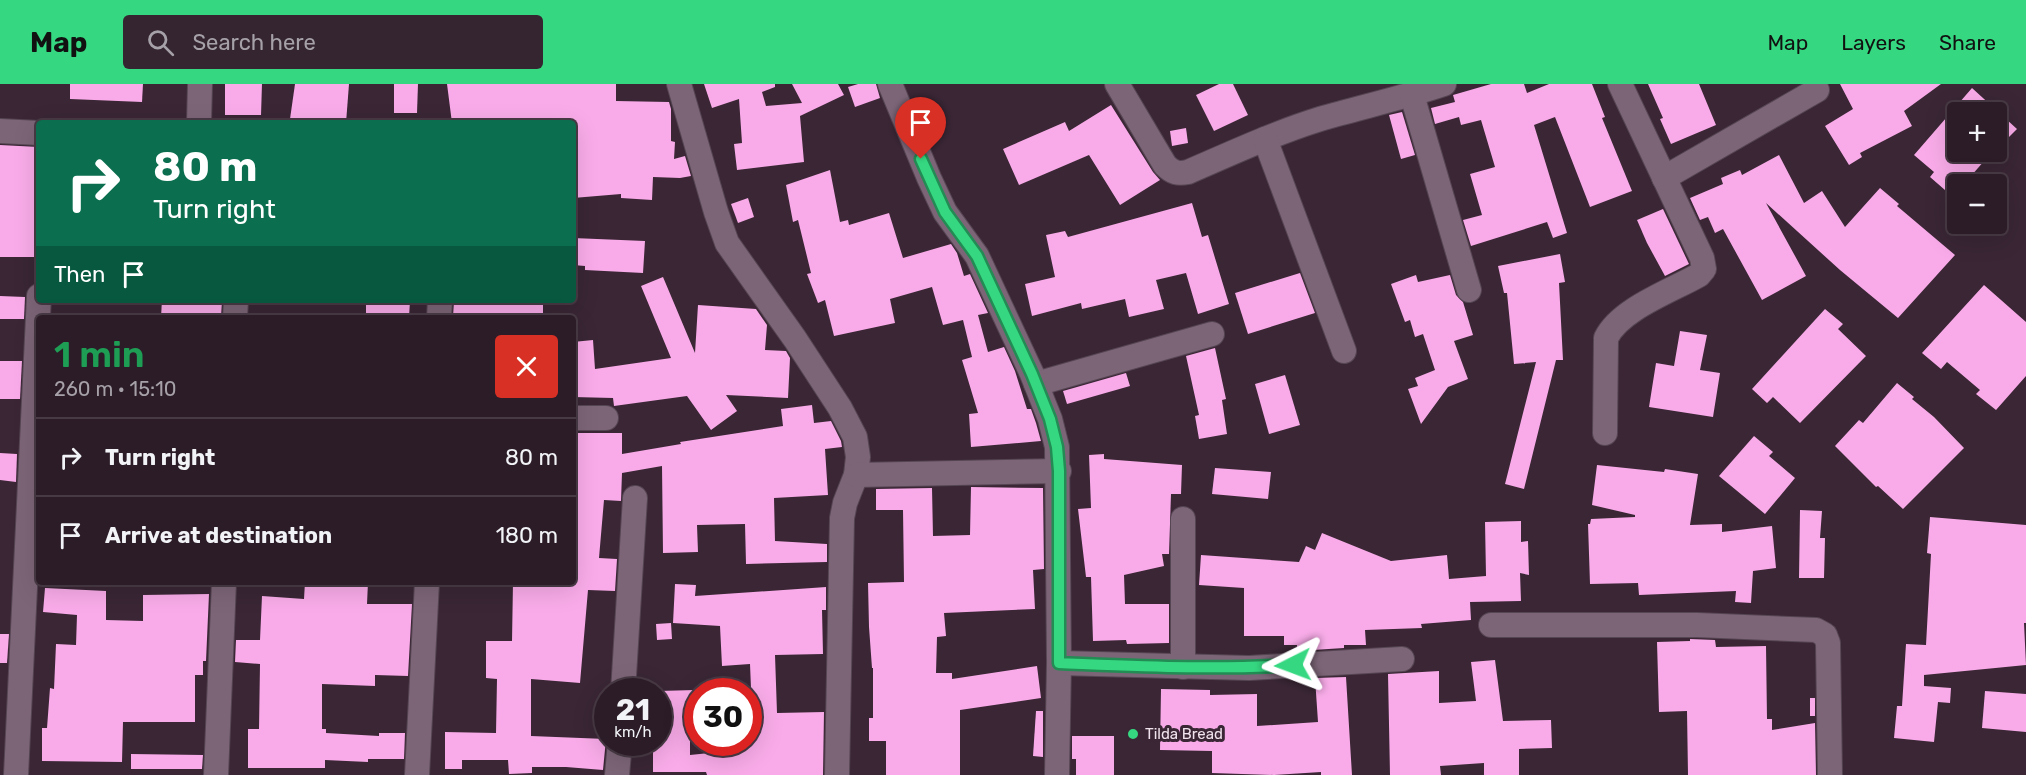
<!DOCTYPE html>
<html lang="en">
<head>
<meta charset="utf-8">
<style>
	:root { --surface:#2c1c28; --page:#342530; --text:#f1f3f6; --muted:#a6a1a8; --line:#483a45; --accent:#35d881 }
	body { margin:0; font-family:Rubik,sans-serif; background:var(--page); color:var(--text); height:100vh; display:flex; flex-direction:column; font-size:22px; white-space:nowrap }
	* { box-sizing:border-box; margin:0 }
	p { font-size:20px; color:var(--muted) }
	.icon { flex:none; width:33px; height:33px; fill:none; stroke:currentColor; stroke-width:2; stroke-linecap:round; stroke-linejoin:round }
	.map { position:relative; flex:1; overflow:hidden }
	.sheet { position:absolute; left:36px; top:231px; width:540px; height:270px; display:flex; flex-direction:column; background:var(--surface); border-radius:6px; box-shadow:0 6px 24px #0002,0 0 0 2px var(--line) }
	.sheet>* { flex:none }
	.top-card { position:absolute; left:36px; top:36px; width:540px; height:183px; border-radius:6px; box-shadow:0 6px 24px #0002,0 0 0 2px var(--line); background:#0b6e4f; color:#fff; overflow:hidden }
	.buttons { position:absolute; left:1947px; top:18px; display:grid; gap:12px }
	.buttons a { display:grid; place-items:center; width:60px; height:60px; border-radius:6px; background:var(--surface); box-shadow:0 6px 24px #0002,0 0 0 2px var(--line); font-size:30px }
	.speed { position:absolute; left:594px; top:594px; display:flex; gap:12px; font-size:30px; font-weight:700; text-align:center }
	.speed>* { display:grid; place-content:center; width:78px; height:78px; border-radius:50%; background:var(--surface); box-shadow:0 6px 24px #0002,0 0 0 2px var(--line); line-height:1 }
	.speed small { font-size:15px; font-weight:400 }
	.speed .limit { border:9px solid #d22; background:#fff; color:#111 }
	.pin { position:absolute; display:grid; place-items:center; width:51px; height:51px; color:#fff; margin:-62px -26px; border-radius:50% 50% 50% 0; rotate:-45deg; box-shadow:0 0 6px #0007 }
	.pin .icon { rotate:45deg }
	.me { position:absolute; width:66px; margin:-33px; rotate:267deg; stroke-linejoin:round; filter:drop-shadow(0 0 4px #0008) }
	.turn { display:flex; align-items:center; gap:21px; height:126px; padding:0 18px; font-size:27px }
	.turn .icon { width:78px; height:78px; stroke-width:2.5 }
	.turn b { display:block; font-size:42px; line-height:51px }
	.then { display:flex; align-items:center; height:57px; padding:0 18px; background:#0003; gap:12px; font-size:22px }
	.round { display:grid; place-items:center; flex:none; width:63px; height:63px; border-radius:6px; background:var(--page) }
	.head { display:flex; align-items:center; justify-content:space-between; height:102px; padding:0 18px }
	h1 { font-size:36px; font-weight:600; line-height:45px; color:#1e9e55 }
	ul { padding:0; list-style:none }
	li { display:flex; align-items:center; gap:18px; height:78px; padding:0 18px; border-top:2px solid var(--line) }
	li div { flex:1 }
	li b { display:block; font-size:22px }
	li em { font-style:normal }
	header { display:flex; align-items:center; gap:36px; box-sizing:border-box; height:84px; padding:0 30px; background:var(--accent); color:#111 }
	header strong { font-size:28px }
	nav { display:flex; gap:33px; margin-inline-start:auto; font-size:21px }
	.search { width:420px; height:54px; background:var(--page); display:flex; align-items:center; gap:15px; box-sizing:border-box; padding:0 21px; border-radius:6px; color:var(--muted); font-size:22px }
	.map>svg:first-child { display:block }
</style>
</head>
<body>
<header>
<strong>Map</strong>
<div class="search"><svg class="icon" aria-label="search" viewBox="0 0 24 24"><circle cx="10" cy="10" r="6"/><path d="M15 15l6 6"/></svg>Search here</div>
<nav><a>Map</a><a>Layers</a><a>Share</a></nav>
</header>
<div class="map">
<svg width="2026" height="691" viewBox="0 0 2026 691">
	<rect width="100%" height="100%" fill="#3a2635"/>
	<g fill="#f8abe8">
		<polygon points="70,0 143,0 142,18 70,15"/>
		<polygon points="225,0 262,0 261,31 225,31"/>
		<polygon points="295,0 349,0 346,39 312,39 290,35"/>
		<polygon points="394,0 418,0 417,29 394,29"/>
		<polygon points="447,0 616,0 616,17 669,18 671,25 671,57 675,58 674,75 685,72 691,92 680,94 653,93 652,116 621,114 621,110 573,114 573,39 452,39"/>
		<polygon points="704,0 775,0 775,3 762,8 766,22 802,19 792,0 838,0 844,11 800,32 804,78 737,86 734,60 742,59 739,15 712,24"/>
		<polygon points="858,0 876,0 880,14 855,23 848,3"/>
		<polygon points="1219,0 1233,0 1248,31 1214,47 1196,11"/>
		<polygon points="1491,0 1524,0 1527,9 1549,0 1592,0 1605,33 1602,34 1632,107 1590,123 1555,33 1534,41 1567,149 1553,154 1547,138 1471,162 1463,136 1482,131 1470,90 1495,83 1481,36 1461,41 1459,33 1435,40 1431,24 1455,18 1453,11"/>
		<polygon points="1648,0 1699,0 1716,41 1671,60 1660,35 1663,34"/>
		<polygon points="1840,0 1941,0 1904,27 1912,42 1860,69 1862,73 1849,81 1825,42 1853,25"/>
		<polygon points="1972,4 2017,45 1996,66 1996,28 1958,28 1958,68 1992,68 1964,100 1958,100 1958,108 1953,113 1930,93 1934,88 1914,71"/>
		<polygon points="1111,21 1153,88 1160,96 1120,121 1089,71 1019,101 1003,65 1065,38 1069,47"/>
		<polygon points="1402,28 1415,71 1401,75 1389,31"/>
		<polygon points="1186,44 1188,59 1172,62 1170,47"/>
		<polygon points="0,61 39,63 36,173 0,173"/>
		<polygon points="1779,71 1804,119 1822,107 1845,143 1880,104 1899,120 1897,122 1955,171 1898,234 1840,186 1766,119 1806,192 1762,216 1723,145 1715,149 1708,133 1700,136 1690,114 1723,100 1721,94 1740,86 1742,91"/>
		<polygon points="830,86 840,138 848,136 849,141 889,129 903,174 951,160 957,169 964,192 970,190 988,229 978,231 988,268 1004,263 1015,287 1027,325 1031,325 1036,339 1041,357 971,363 969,330 978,329 962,276 972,273 963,236 943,241 932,203 890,215 895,239 834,252 825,216 818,219 807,190 811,189 798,136 793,138 786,101"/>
		<polygon points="748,114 754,133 738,139 731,120"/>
		<polygon points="1192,119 1202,153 1208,151 1229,220 1198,230 1186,189 1156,196 1164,225 1129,233 1125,215 1082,225 1081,219 1032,232 1025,200 1055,193 1046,151 1065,147 1068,153"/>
		<polygon points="1663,125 1689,180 1665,192 1647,159 1637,136"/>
		<polygon points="573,154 645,157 643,189 585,186 585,182 573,181"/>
		<polygon points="1560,170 1565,198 1559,199 1563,276 1556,276 1524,405 1505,400 1536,278 1514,280 1507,209 1504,209 1498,182"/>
		<polygon points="1300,189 1315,229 1248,250 1235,209"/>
		<polygon points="1416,191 1418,198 1450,191 1456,211 1463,218 1473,251 1454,257 1468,295 1448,303 1421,340 1408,305 1418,302 1415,294 1435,286 1423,250 1415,253 1410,236 1405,238 1391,200"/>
		<polygon points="663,193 695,269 698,221 756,225 767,241 765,266 786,267 790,274 788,314 726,311 737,327 711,346 687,312 614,322 613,314 573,313 573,258 593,256 595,285 671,274 641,202"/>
		<polygon points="1984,201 2026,238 2026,292 1996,326 1976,310 1980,306 1947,278 1941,285 1922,269"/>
		<polygon points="0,212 25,213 24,235 0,235"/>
		<polygon points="162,216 222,216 221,234 161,233"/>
		<polygon points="366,216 410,216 409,234 366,234"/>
		<polygon points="454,216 543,216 543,233 453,234"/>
		<polygon points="1825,225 1843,240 1838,245 1866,272 1800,339 1773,313 1767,319 1752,305"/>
		<polygon points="1680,247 1707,251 1700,286 1720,289 1713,333 1649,323 1656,279 1674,282"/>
		<polygon points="1215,264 1226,315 1222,316 1227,350 1199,355 1195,332 1199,331 1186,272"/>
		<polygon points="0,277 22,277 20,315 0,315"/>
		<polygon points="1126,289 1130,302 1067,320 1063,307"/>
		<polygon points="1285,291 1300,341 1269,350 1255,300"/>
		<polygon points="1897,299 1914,313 1912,315 1934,333 1964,364 1903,425 1878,402 1876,403 1835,362 1859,336 1863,339"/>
		<polygon points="812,321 814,339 831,337 841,357 842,363 825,365 828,411 774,414 775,457 827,460 827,478 746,480 745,440 697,441 698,468 663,469 662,382 622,389 621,417 604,416 599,474 617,475 615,507 588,506 580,599 531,595 531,652 606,655 603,686 566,683 532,683 532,689 509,690 508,676 462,676 462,685 445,685 445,648 496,649 497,595 486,594 486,557 512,557 513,498 573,498 573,349 622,349 622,370 681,360 680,358 783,342 781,325"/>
		<polygon points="1754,352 1773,368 1769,372 1795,394 1765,430 1719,392"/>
		<polygon points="0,369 17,370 16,398 0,396"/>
		<polygon points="1104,370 1104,375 1182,381 1181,410 1171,410 1169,470 1162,470 1164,482 1124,491 1125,520 1169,520 1169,559 1127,560 1126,556 1093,557 1091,493 1086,493 1078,425 1091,424 1089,371"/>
		<polygon points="1597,381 1664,388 1665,385 1698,390 1690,441 1722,440 1722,448 1772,442 1776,484 1753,487 1751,519 1735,518 1736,507 1639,511 1638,499 1590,500 1588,440 1590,440 1591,435 1635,433 1635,431 1592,421"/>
		<polygon points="1215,384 1271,388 1268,415 1212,410"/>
		<polygon points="971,403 1043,404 1044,485 1033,486 1035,525 944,529 946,552 937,553 936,589 952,589 952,595 1037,582 1041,614 960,626 960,691 886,691 886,657 869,657 869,634 873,634 873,584 872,584 869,543 868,499 904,498 903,426 876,426 876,405 932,404 933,452 970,451"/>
		<polygon points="1800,426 1822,427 1820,454 1825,454 1824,494 1799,494"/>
		<polygon points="1930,433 2026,441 2026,539 2024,539 2026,581 1924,591 1924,602 1951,604 1950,619 1938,618 1934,658 1894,654 1897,622 1902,622 1906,560 1926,561 1931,470 1927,469"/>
		<polygon points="1521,437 1521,458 1528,457 1529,491 1520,489 1521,517 1470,518 1471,536 1421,540 1422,544 1365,546 1366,561 1344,561 1344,564 1313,566 1297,564 1297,561 1284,561 1284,552 1244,552 1244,504 1199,501 1201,471 1299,478 1306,462 1315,466 1322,449 1391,477 1447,471 1449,495 1486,492 1485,438"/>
		<polygon points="305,498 368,498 367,520 412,520 408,592 375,591 375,602 322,600 322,645 326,645 326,649 379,652 379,649 405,649 404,675 368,675 368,678 325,676 325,684 248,684 248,645 259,645 260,580 235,578 236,556 260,556 262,512 304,515"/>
		<polygon points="675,500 696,501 695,512 826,503 826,526 822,526 823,570 775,571 777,629 824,628 823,691 707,691 706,688 653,688 653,663 658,663 658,607 695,606 695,624 690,624 690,671 748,665 748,629 752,629 750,580 722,582 720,542 673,539"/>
		<polygon points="45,504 106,507 106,536 143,537 143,511 209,510 206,577 203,577 203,591 195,591 195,638 123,638 122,678 42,677 42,644 47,644 50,604 54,605 56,560 76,561 77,531 43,528"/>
		<polygon points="671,539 672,555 657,556 656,540"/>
		<polygon points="0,550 9,550 7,579 0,579"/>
		<polygon points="1690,555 1715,556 1716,563 1766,562 1767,635 1772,635 1772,646 1815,639 1816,691 1688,691 1687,627 1659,628 1657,558 1690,557"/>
		<polygon points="1495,576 1503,637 1551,636 1552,664 1519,665 1519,691 1484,691 1484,679 1440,682 1441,691 1390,691 1388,590 1439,587 1439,619 1476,617 1471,578"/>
		<polygon points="1346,593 1352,691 1321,691 1321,688 1274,691 1212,689 1212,667 1160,666 1161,605 1210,606 1210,611 1257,610 1257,642 1318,638 1315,594"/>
		<polygon points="1985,607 2026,610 2026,648 1982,644"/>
		<rect x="1810" y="614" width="5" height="18"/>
		<polygon points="1036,627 1043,627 1043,673 1033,672"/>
		<polygon points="1072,652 1114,652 1114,691 1076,691 1076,675 1072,675"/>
		<polygon points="131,670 203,671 202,685 131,685"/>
	</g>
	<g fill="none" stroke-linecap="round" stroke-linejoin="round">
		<g stroke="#564553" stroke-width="26">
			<g id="minor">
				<polyline points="679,0 716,128 727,159 795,255 840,324 855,353 858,373 856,391 845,419 842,434 837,691"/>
				<polyline points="890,0 929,94 945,128 977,172 1032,290 1050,335 1057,363 1059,579 1057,691"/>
				<path d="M1117,0L1165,81C1173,89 1178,90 1188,88C1232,69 1275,49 1320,35C1361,23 1403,14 1444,0"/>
				<polyline points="1412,11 1469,206"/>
				<polyline points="199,39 200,0"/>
				<polyline points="0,47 39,49"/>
				<polyline points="1265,55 1344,267"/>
				<polyline points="1664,94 1817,6"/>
				<polyline points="235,234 236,216"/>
				<polyline points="439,234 440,216"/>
				<polyline points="1036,300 1212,250"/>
				<polyline points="573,334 606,334"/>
				<path d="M1605,349L1606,254C1620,225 1671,207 1699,191L1704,185L1702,174L1620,0"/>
				<polyline points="856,391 1059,387"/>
				<polyline points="1183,435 1183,583"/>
				<polyline points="1491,541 1697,541 1816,546 1825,551 1828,559 1830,691"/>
				<polyline points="1059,579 1249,584 1402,575"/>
				<polyline points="623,608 635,414"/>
				<polyline points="16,691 39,212"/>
				<polyline points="216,691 224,498"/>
				<polyline points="417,691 427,498"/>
				<polyline points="617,691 620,658"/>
			</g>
		</g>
		<use href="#minor" stroke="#7c6577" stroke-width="24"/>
	</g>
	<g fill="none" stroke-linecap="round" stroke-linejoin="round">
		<g stroke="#228c54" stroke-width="15">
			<path id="route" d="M921,75L945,128L977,172L1032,290L1050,335L1057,363L1059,387V579C1137,582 1215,586 1293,581"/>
		</g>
		<use href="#route" stroke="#35d881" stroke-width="10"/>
	</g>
	<circle fill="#35d881" stroke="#3a2635" stroke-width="2" cx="1133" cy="650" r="6"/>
	<g text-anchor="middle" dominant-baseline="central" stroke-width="6" stroke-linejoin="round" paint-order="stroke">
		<g font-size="15" fill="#f1e3ed" stroke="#3a2635" text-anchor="start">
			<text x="1145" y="650">Tilda Bread</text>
		</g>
	</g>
</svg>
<div class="buttons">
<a>+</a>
<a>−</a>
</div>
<div class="speed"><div>21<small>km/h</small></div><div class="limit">30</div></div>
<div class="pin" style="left:921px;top:75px;background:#d93025"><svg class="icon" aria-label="arrive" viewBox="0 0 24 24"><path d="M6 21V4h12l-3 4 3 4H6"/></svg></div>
<svg class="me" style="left:1293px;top:581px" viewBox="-20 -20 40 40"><path d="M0-17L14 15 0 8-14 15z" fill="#35d881" stroke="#fff" stroke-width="4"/></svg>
<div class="top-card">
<div class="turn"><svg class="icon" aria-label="right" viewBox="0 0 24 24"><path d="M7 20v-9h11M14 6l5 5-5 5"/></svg><div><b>80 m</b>Turn right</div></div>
<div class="then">Then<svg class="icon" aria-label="arrive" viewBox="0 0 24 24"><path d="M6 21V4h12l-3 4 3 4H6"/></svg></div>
</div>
<section class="sheet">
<div class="head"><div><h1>1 min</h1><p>260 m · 15:10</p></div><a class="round" style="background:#d93025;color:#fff"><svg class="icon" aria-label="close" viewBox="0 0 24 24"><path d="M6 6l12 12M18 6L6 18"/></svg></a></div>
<ul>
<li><svg class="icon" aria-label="right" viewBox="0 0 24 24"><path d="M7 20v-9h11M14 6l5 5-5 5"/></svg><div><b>Turn right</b></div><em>80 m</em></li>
<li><svg class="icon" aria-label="arrive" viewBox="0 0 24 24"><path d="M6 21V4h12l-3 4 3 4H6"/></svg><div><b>Arrive at destination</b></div><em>180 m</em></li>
</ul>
</section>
</div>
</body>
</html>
